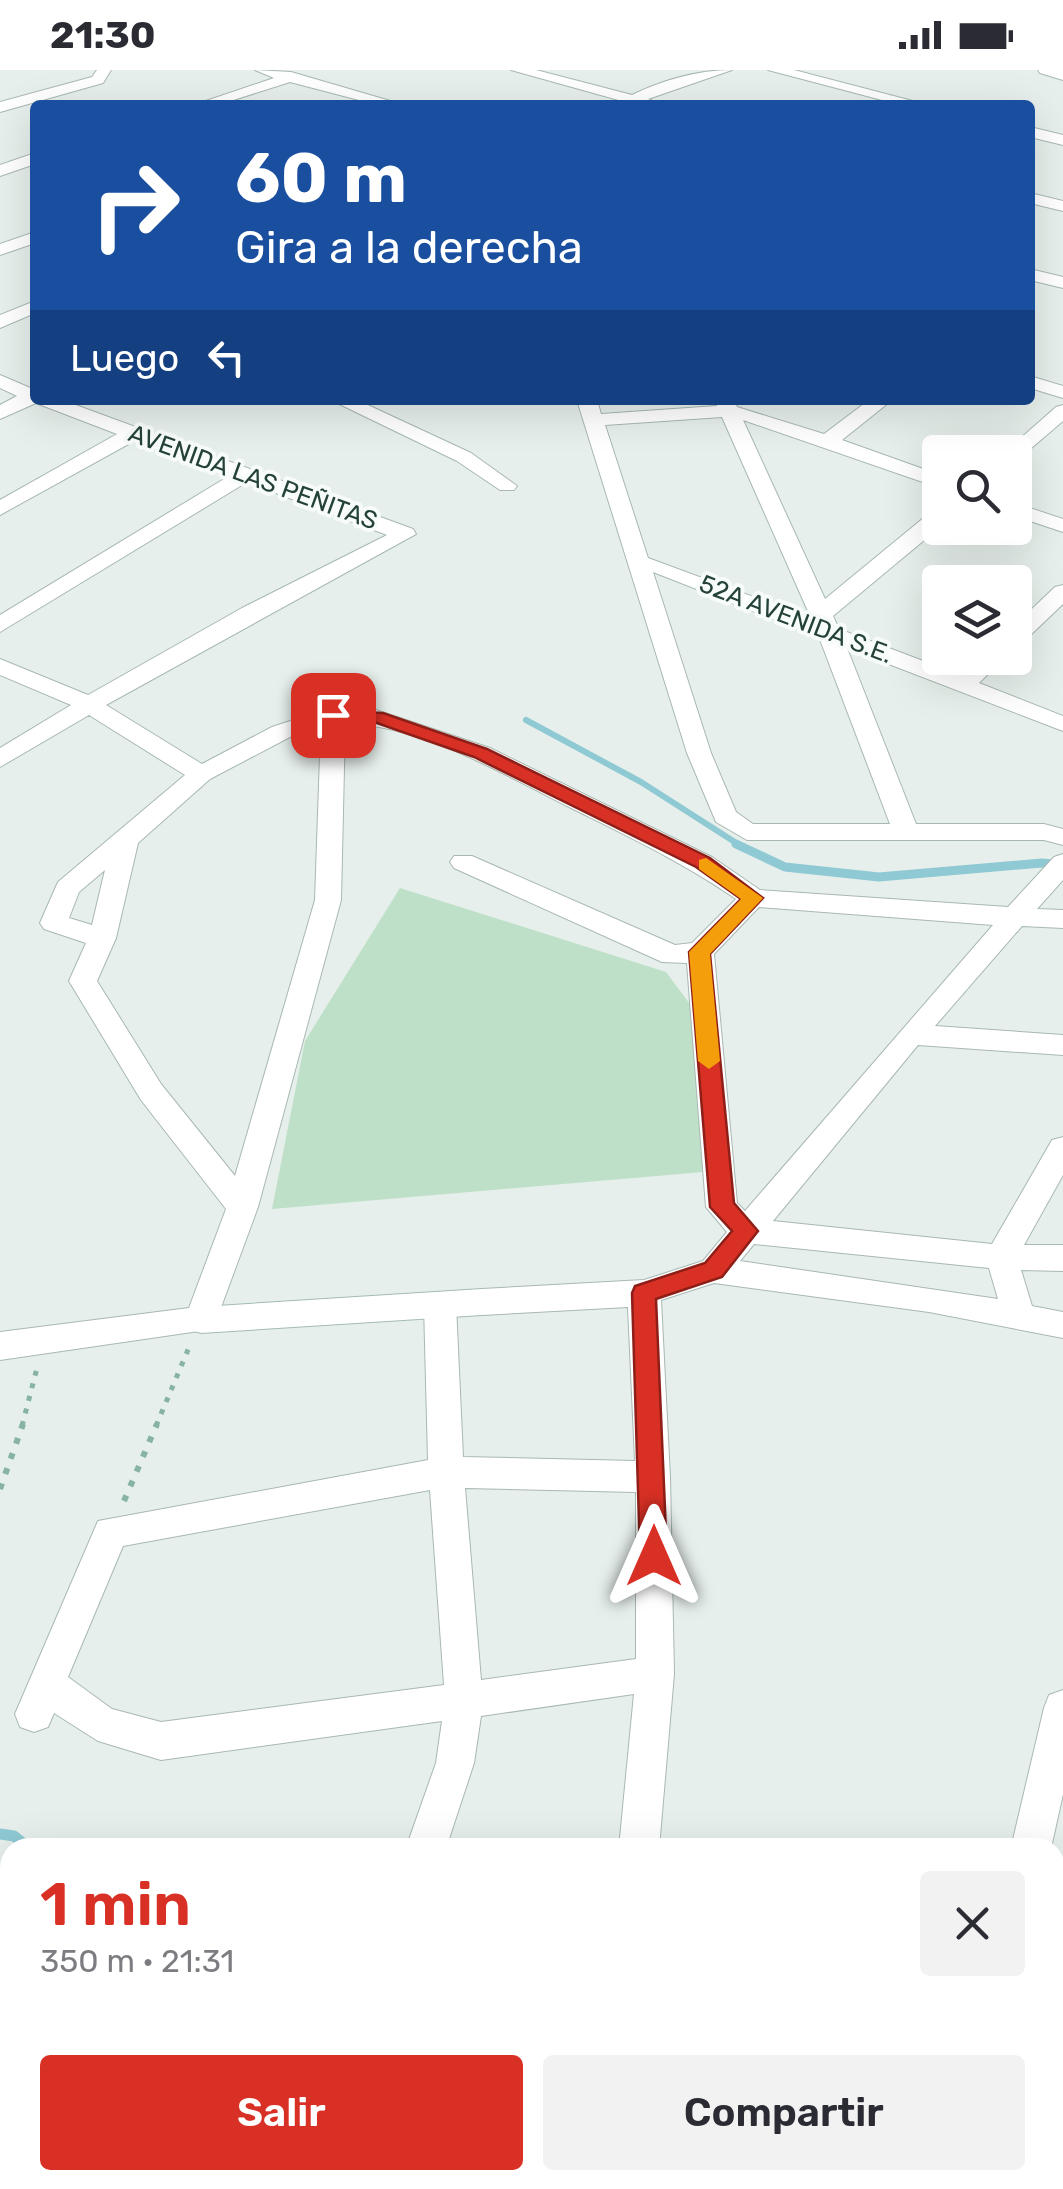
<!DOCTYPE html>
<html lang="es">
<head>
<meta charset="utf-8">
<style>
	:root { --surface:#fff; --page:#f2f2f3; --text:#2b2b33; --muted:#7c7c81; --accent:#d93025 }
	body { margin:0; font-family:Rubik,sans-serif; background:var(--page); color:var(--text); height:100vh; display:flex; flex-direction:column; font-size:38px; white-space:nowrap }
	* { box-sizing:border-box; margin:0 }
	p { font-size:32px; color:var(--muted) }
	.icon { flex:none; width:55px; height:55px; fill:none; stroke:currentColor; stroke-width:2; stroke-linecap:round; stroke-linejoin:round }
	.map { position:relative; flex:1; overflow:hidden }
	.drawer { position:absolute; left:0px; top:1768px; width:1065px; height:352px; display:flex; flex-direction:column; background:var(--surface); border-radius:30px 30px 0 0; box-shadow:0 10px 40px #0002 }
	.drawer>* { flex:none }
	.hud { position:absolute; left:30px; top:30px; width:1005px; height:305px; border-radius:10px; box-shadow:0 10px 40px #0002; background:#1a4fa0; color:#fff; overflow:hidden }
	.buttons { position:absolute; left:922px; top:365px; display:grid; gap:20px }
	.buttons a { display:grid; place-items:center; width:110px; height:110px; border-radius:10px; background:var(--surface); box-shadow:0 10px 40px #0002; font-size:50px }
	.pin { position:absolute; display:grid; place-items:center; width:85px; height:85px; color:#fff; margin:-42px; border-radius:20px; box-shadow:0 5px 15px #0006 }
	.me { position:absolute; width:110px; margin:-55px; rotate:0deg; stroke-linejoin:round; filter:drop-shadow(0 0 8px #0008) }
	.turn { display:flex; align-items:center; gap:35px; height:210px; padding:0 40px; font-size:45px }
	.turn .icon { width:130px; height:130px; stroke-width:2.5 }
	.turn b { display:block; font-size:70px; line-height:85px }
	.then { display:flex; align-items:center; height:95px; padding:0 40px; background:#0003; gap:20px; font-size:38px }
	.round { display:grid; place-items:center; flex:none; width:105px; height:105px; border-radius:10px; background:var(--page) }
	.head { display:flex; align-items:center; justify-content:space-between; height:170px; padding:0 40px }
	h1 { font-size:60px; font-weight:600; line-height:75px; color:var(--accent) }
	.cta { display:flex; gap:20px; margin-top:auto; padding:20px 40px }
	.cta a { flex:1; height:115px; border-radius:10px; background:var(--accent); color:#fff; font-size:40px; font-weight:600; line-height:115px; text-align:center }
	.cta a+a { background:var(--page); color:var(--text) }
	.status { display:flex; justify-content:space-between; align-items:center; height:70px; padding:0 50px; background:var(--surface); direction:ltr }
	.status svg { height:28px; fill:currentColor }
	.map>svg:first-child { display:block }
</style>
</head>
<body>
<div class="status"><b>21:30</b><svg viewBox="0 0 49 12"><path d="M0 12V9h3v3zM5 12V6h3v6zM10 12V3h3v9zM15 12V0h3v12zM26 1h20v11H26zM47 4h2v5h-2z"/></svg></div>
<div class="map">
<svg width="1063" height="2119" viewBox="0 0 1063 2119">
	<rect width="100%" height="100%" fill="#e6efeb"/>
	<polygon fill="#bfe0c8" points="400,818 666,902 701,949 715,1101 272,1139 305,971"/>
	<g fill="none" stroke-linecap="round" stroke-linejoin="round">
		<polyline stroke="#8ec9d4" stroke-width="6" points="526,650 641,712 741,776"/>
		<polyline stroke="#8ec9d4" stroke-width="9" points="736,774 785,797 879,807 1042,793 1063,795"/>
		<g stroke="#8ec9d4" stroke-width="11">
			<polyline points="0,1764 14,1766 29,1778"/>
			<polyline points="545,2110 561,2119"/>
		</g>
		<g stroke="#a8b8b2" stroke-width="2">
			<g id="street">
				<polygon points="97,0 111,0 103,13 0,42 0,32 92,7"/>
				<polygon points="255,0 291,2 404,35 378,35 290,12 218,35 194,35 274,8"/>
				<path d="M511,0H536L632,25C663,10 698,0 732,0L648,29L662,35H623L622,31Z"/>
				<polygon points="768,0 794,0 928,35 901,35"/>
				<polygon points="1030,57 1063,65 1063,75 1030,67"/>
				<polygon points="35,83 35,94 0,106 0,95"/>
				<polygon points="1030,123 1063,131 1063,141 1030,133"/>
				<polygon points="35,162 35,173 0,185 0,174"/>
				<polygon points="1030,199 1063,207 1063,218 1030,210"/>
				<polygon points="35,231 35,243 0,258 0,245"/>
				<path d="M0,305L35,320V330H62L413,459L416,464L106,635L202,694L272,657L324,640H376L490,678L712,787L760,820L1008,837L1054,787L1063,784V810L1037,839L1063,840V858L1022,856L935,956L1063,965V985L918,975L773,1151L992,1174L1052,1070L1063,1067V1105L1024,1175H1063V1201L1021,1200L1032,1236L1063,1242V1268L929,1242L714,1213L661,1230L670,1407L674,1604L659,1778H619L634,1624L481,1646L474,1693L446,1778H406L436,1693L442,1651L161,1690L98,1671L54,1643L48,1657L34,1662L20,1657L15,1644L98,1451L428,1390L424,1235L429,1226L440,1222L451,1226L456,1235L463,1387L635,1391L628,1237L482,1245L471,1241L466,1232L471,1223L482,1219L644,1210L703,1191L727,1162L706,1137L687,893L662,892L454,798L450,792L454,786H472L675,875L692,873L736,829C683,792 625,765 567,736C499,702 423,656 345,653L341,830L258,1137L213,1259L0,1290V1262L189,1238L226,1139L141,1030L69,911L86,873L44,859L40,853L58,812L185,705L89,645L0,697V678L71,635L0,605V589L88,625L242,538L387,465L247,412L0,562V545L229,406L134,371L0,445V430L117,364L36,333L0,349V335L17,326L0,318ZM321,657L315,830L235,1106L161,1014L97,911L116,868L138,773L210,709L290,667ZM105,800L92,855L69,848L79,822ZM759,837L993,855L745,1141L737,1133L714,884ZM754,1174L989,1198L998,1229L740,1191ZM465,1418L636,1422V1589L481,1610ZM430,1420L444,1615L161,1652L112,1639L68,1607L123,1476Z"/>
				<polygon points="1030,306 1063,316 1063,328 1030,318"/>
				<polygon points="331,330 357,330 471,383 517,416 514,420 500,420 457,391"/>
				<path d="M577,330H597L601,344L717,336L714,330H734L737,337L824,364L869,330H892L842,370L940,405V418L743,350L825,529L932,441L940,440V457L833,546L839,559L960,605L980,588H1004L979,613L1063,646V661L847,578L916,754H1044L1063,759V775L1044,770H747L716,752L687,683ZM722,347L811,548L648,488L605,355ZM653,502L819,567L890,754H753L736,742L711,683Z"/>
				<polygon points="1063,335 1063,351 1022,386 1015,388 1015,382 1005,382 1056,337"/>
				<polygon points="1015,433 1063,449 1063,462 1015,446"/>
				<polygon points="1063,515 1063,534 1023,572 1015,574 1015,555 1055,517"/>
				<polygon points="1063,1620 1063,1724 1051,1778 1011,1778 1044,1638 1049,1625"/>
				<rect x="1055" y="1814" width="8" height="40"/>
				<polygon points="165,2110 213,2110 210,2119 161,2119"/>
				<polygon points="628,2110 672,2110 675,2119 629,2119"/>
				<polygon points="940,2110 984,2110 986,2119 940,2119"/>
			</g>
		</g>
		<g stroke="#a4bbb3" stroke-width="2">
			<g id="secondary">
				<polygon points="1038,0 1063,0 1063,10 1040,3"/>
				<polygon points="482,1219 493,1223 498,1232 493,1241 482,1245 201,1263 189,1259 185,1250 189,1241 201,1237"/>
			</g>
		</g>
		<g stroke="#86b3a5" stroke-width="5" stroke-dasharray="5 8" stroke-linecap="butt">
			<polyline points="22,1356 37,1298"/>
			<polyline points="156,1356 190,1275"/>
		</g>
		<g stroke="#86b3a5" stroke-width="6" stroke-dasharray="6 10" stroke-linecap="butt">
			<polyline points="0,1419 23,1354"/>
			<polyline points="124,1431 157,1354"/>
		</g>
		<use href="#street" fill="#fff" fill-rule="evenodd"/>
		<use href="#secondary" fill="#fff" fill-rule="evenodd"/>
	</g>
	<polygon fill="#d93025" stroke="#8d1f18" stroke-width="2.5" points="333,640 383,643 487,679 710,788 763,828 710,884 734,1133 758,1161 722,1207 656,1229 667,1486 663,1495 654,1498 644,1495 640,1486 632,1223 635,1216 705,1193 732,1161 710,1137 689,882 741,829 696,797 474,687 374,652 327,649 324,645"/>
	<polygon fill="#f59e0b" points="706,788 763,828 710,884 720,991 709,999 698,991 689,882 741,829 699,799 699,790"/>
	<g text-anchor="middle" dominant-baseline="central" stroke-width="8" stroke-linejoin="round" paint-order="stroke">
		<g font-size="25" fill="#24423a" stroke="#f7fbf9">
			<text transform="translate(253 407) rotate(20)">AVENIDA LAS PEÑITAS</text>
			<text transform="translate(796 549) rotate(21)">52A AVENIDA S.E.</text>
		</g>
	</g>
</svg>
<div class="buttons">
<a><svg class="icon" aria-label="search" viewBox="0 0 24 24"><circle cx="10" cy="10" r="6"/><path d="M15 15l6 6"/></svg></a>
<a><svg class="icon" aria-label="layers" viewBox="0 0 24 24"><path d="M12 4l9 5-9 5-9-5zM3 14l9 5 9-5"/></svg></a>
</div>
<div class="pin" style="left:333px;top:645px;background:#d93025"><svg class="icon" aria-label="arrive" viewBox="0 0 24 24"><path d="M6 21V4h12l-3 4 3 4H6"/></svg></div>
<svg class="me" style="left:654px;top:1486px" viewBox="-20 -20 40 40"><path d="M0-17L14 15 0 8-14 15z" fill="#d93025" stroke="#fff" stroke-width="4"/></svg>
<div class="hud">
<div class="turn"><svg class="icon" aria-label="right" viewBox="0 0 24 24"><path d="M7 20v-9h11M14 6l5 5-5 5"/></svg><div><b>60 m</b>Gira a la derecha</div></div>
<div class="then">Luego<svg class="icon" aria-label="left" viewBox="0 0 24 24"><path d="M17 20v-9H6M10 6l-5 5 5 5"/></svg></div>
</div>
<section class="drawer">
<div class="head"><div><h1>1 min</h1><p>350 m · 21:31</p></div><a class="round"><svg class="icon" aria-label="close" viewBox="0 0 24 24"><path d="M6 6l12 12M18 6L6 18"/></svg></a></div>
<div class="cta"><a>Salir</a><a>Compartir</a></div>
</section>
</div>
</body>
</html>
